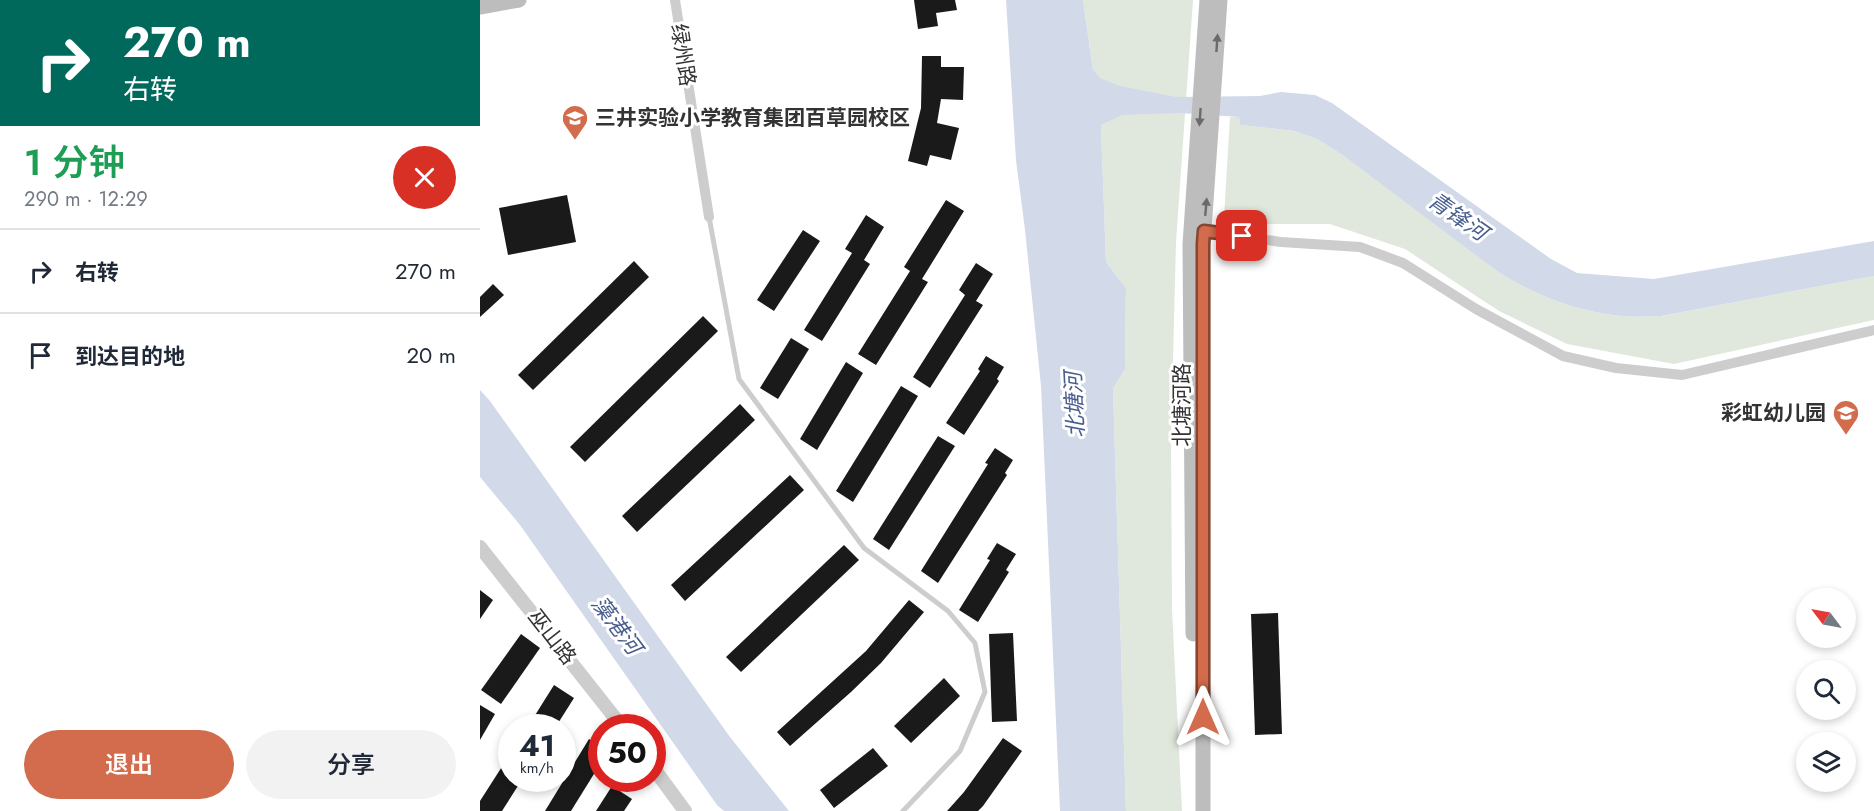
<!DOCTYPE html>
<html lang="zh">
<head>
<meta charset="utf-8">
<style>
	:root { --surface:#fff; --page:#f2f2f3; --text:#1f2937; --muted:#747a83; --line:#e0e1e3; --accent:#d26c4d }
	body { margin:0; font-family:Jost,"Noto Sans SC",sans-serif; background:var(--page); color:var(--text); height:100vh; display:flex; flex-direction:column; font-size:22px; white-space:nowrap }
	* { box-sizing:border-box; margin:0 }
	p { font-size:20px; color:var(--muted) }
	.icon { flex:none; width:33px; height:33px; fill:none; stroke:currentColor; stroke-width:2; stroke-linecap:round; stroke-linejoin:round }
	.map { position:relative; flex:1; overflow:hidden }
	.side { display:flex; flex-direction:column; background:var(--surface); width:480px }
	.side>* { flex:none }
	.hud { background:#00695c; color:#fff; overflow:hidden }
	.needle { width:39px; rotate:302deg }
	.buttons { position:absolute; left:1316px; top:588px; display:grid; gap:12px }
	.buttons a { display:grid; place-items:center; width:60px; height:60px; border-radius:50%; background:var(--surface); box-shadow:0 3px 9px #0003; font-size:30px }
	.speed { position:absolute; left:18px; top:714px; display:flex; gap:12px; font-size:30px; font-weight:700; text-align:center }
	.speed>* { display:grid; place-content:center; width:78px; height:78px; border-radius:50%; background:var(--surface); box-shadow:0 3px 9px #0003; line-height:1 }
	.speed small { font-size:15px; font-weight:400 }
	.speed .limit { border:9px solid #d22; background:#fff; color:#111 }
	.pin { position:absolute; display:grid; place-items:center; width:51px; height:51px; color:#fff; margin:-26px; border-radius:12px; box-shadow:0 3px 9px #0006 }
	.me { position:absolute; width:66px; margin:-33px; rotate:0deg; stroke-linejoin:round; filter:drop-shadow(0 0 4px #0008) }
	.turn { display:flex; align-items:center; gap:21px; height:126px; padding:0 24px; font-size:27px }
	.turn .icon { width:78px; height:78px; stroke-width:2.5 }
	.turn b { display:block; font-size:42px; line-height:51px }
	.round { display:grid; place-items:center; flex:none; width:63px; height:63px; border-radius:32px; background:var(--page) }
	.head { display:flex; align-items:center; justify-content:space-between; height:102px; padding:0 24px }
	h1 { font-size:36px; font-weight:600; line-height:45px; color:#1e9e55 }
	.primary-button { display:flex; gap:12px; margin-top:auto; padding:12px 24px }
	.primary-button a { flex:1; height:69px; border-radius:36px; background:var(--accent); color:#fff; font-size:24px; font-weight:600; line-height:69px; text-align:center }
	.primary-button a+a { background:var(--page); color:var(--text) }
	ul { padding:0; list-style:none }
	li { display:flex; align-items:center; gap:18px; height:84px; padding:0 24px; border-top:2px solid var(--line) }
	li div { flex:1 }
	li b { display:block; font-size:22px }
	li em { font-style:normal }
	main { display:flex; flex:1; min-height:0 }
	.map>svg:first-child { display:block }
</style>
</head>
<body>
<main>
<section class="side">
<div class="hud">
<div class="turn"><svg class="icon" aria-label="right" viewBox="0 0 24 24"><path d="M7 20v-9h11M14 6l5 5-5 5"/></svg><div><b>270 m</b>右转</div></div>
</div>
<div class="head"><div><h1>1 分钟</h1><p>290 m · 12:29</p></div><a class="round" style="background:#d93025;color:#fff"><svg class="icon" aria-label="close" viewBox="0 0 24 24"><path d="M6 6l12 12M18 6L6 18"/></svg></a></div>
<ul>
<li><svg class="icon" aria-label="right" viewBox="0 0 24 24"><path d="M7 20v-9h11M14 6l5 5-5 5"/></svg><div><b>右转</b></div><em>270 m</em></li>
<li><svg class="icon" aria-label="arrive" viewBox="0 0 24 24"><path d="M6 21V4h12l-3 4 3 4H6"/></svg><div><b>到达目的地</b></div><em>20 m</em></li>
</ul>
<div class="primary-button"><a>退出</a><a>分享</a></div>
</section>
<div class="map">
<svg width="1394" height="811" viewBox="0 0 1394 811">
	<rect width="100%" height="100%" fill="#fff"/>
	<g fill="#e0e8dd">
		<polygon points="603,0 713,0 696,242 691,438 692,609 702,811 646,811 633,389 645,369 646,288 626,262 621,125"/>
		<path d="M750,117H759L760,125L814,131L837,139L864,156L908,187L1021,274C1069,303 1124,321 1181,316L1394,276V320L1194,364L1087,344L1019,311L925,249L850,224H754L744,217Z"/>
	</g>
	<g fill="#d2daea">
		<path d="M526,0H603L613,70L620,78L640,86L696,97L780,96L801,92L835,95L852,103L1071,259L1097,273L1174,279L1394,241V276L1181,316C1124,321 1069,303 1021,274L864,156L837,139L814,131L760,125L759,117L700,113L642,115L621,125L626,262L646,288L645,369L633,389L646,811H580L561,386L545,230L536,160Z"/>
		<polygon points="0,390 10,401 250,737 309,811 244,811 237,805 40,525 0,477"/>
	</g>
	<g fill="#1a1a1a">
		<polygon points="434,0 475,0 477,10 456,13 458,26 438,29"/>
		<polygon points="442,56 461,56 461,67 484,67 483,100 461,99 457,123 479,128 471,160 450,155 447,166 428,161 441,108"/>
		<polygon points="87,195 96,242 28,255 19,208"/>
		<polygon points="466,200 484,211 442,279 448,282 396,365 378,354 430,271 424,267"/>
		<polygon points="386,215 404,227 384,260 390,264 342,341 324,330 372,253 365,249"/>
		<polygon points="323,230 340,241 294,311 277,300"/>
		<polygon points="154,261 169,277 53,390 38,375"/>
		<polygon points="496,263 513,274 496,301 503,305 450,388 433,377 485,295 479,290"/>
		<polygon points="13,284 24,295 0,317 0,297"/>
		<polygon points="223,316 238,331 105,462 90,447"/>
		<polygon points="311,338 329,349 298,399 280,388"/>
		<polygon points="506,356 524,367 517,379 519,381 484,435 466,423 500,371 498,369"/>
		<polygon points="366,362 383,373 337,450 320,439"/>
		<polygon points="421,386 438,396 373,502 356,491"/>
		<polygon points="260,404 275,420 157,532 142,516"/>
		<polygon points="458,436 475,446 409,550 393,539"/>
		<polygon points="515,448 533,460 525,473 527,475 458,583 441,571 508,464 505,463"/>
		<polygon points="310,475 324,490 205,601 191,585"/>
		<polygon points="517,543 536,554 526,570 529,572 498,622 479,610 510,560 507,559"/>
		<polygon points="364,545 379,560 261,672 246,657"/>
		<polygon points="0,590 13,600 0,619"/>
		<polygon points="429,600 444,612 401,663 371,692 310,746 297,732 386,651"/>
		<polygon points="798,613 802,734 775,735 771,614"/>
		<polygon points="533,633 537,721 512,722 509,634"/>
		<polygon points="41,634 60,648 21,704 1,690"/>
		<polygon points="464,678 480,696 431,743 414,726"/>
		<polygon points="74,685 94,698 75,728 47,728"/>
		<polygon points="0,705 15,714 0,740"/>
		<polygon points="523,738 542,751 503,806 498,811 467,811 484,792"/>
		<polygon points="109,739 122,747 122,761 91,811 65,811"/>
		<polygon points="393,748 408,766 354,808 340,790"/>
		<polygon points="32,751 32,778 43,778 22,811 0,811 0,801"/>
		<polygon points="132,786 152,799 144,811 116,811"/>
	</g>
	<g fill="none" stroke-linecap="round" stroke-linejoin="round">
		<polyline stroke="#cdcdcd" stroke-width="5" points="229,217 259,379 384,548 468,611 495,643 505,692 480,751 423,811"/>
		<g stroke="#cdcdcd" stroke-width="10">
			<polyline points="195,0 229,217"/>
			<polyline points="718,230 801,242 880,247 923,263 996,309 1083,356 1136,368 1202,375 1394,330"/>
		</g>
		<g stroke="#cdcdcd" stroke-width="14">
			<polyline points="0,547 143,728"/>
			<polyline points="172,766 205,811"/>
		</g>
		<g stroke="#bdbdbd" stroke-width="15">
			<polyline points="0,7 39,0"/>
			<polyline points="713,634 710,244 727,0"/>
			<polyline points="723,811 723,244 740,0"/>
		</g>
	</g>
	<defs><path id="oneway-solid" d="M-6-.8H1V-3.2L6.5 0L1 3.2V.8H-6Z" transform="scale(1.5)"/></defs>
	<g fill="#6a6a6a">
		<use href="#oneway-solid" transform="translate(737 43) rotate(-86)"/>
		<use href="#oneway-solid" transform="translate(720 117) rotate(94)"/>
		<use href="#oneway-solid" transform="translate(726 207) rotate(-85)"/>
	</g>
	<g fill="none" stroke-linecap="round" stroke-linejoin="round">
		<g stroke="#884632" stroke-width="15">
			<polyline id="route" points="723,717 723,244 724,231 762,236"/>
		</g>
		<use href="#route" stroke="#d26c4d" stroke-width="10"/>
	</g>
	<defs>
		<g id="school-pin" transform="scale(1.35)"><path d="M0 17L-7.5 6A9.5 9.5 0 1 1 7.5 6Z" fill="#d26c4d" stroke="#fff"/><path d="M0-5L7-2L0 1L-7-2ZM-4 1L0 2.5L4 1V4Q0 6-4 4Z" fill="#fff"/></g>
	</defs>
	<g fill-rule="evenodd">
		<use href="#school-pin" x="95" y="118"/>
		<use href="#school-pin" x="1366" y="413"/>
	</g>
	<g text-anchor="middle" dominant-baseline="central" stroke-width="6" stroke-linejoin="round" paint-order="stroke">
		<g font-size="21" fill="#333" stroke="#fff">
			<text transform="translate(203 55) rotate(81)">绿州路</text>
			<text transform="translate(702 405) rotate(-90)">北塘河路</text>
			<text transform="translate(72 637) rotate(52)">巫山路</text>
		</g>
		<g font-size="21" font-weight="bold" fill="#333" stroke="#fff" text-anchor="start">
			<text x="115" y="118">三井实验小学教育集团百草园校区</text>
			<text x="1346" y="413" text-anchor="end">彩虹幼儿园</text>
		</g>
		<g font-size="22" font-style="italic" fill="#495e8d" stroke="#fff">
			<text transform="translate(978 216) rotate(35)">青锋河</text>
			<text transform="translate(594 405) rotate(-93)">北塘河</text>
			<text transform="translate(137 625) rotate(53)">藻港河</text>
		</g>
	</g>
</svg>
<div class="buttons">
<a><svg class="needle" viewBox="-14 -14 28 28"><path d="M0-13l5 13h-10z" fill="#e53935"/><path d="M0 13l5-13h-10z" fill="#747a83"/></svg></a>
<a><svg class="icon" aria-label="search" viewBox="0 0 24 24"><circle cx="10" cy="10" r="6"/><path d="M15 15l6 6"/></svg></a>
<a><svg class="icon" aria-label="layers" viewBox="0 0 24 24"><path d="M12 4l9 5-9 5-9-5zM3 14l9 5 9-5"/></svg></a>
</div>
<div class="speed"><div>41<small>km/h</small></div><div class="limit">50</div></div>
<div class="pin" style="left:762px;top:236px;background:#d93025"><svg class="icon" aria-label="arrive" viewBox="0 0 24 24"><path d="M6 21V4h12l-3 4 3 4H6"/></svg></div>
<svg class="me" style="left:723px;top:717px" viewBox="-20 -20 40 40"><path d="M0-17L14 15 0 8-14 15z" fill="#d26c4d" stroke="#fff" stroke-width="4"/></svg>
</div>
</main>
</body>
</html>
